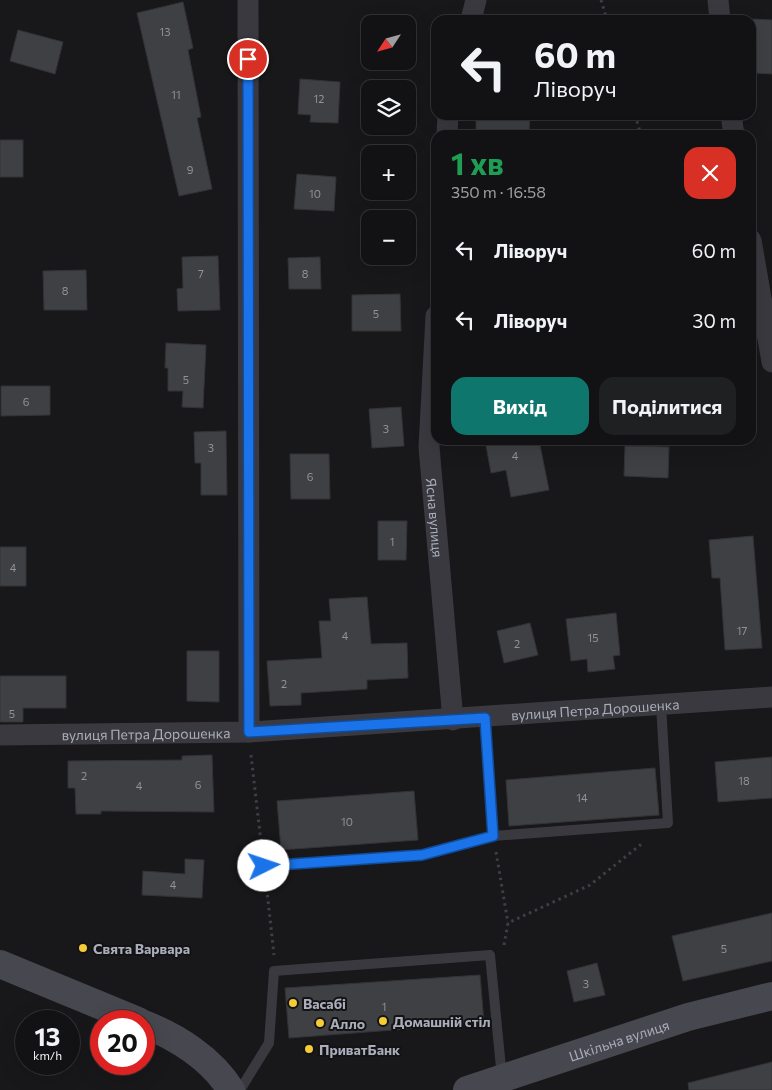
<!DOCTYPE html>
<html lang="uk">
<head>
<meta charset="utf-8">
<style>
	:root { --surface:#121214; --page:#1f2022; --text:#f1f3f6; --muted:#9c9ea0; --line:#313234; --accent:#0f766e }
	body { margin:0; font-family:Commissioner,sans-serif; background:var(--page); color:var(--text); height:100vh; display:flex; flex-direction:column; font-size:19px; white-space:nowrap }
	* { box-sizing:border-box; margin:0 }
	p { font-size:16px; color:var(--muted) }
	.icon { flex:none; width:28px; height:28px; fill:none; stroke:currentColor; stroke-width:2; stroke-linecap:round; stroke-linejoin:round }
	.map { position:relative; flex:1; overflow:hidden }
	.sheet { position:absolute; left:431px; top:130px; width:325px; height:315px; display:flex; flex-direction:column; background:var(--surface); border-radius:15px; box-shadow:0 5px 20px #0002,0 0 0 1px var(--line) }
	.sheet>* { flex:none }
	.banner { position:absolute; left:431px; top:15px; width:325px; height:105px; border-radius:15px; box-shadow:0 5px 20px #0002,0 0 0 1px var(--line); background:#121214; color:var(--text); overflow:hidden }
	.needle { width:32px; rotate:234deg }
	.tools { position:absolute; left:361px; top:15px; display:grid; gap:10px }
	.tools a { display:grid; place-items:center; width:55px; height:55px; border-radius:10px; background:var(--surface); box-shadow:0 5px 20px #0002,0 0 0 1px var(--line); font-size:25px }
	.speed { position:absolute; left:15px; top:1010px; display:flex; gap:10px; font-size:25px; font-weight:700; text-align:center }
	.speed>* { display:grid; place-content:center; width:65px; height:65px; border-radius:50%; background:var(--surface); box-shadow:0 5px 20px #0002,0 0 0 1px var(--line); line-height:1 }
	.speed small { font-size:12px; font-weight:400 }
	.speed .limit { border:8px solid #d22; background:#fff; color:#111 }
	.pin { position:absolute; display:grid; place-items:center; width:42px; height:42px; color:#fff; margin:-21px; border:2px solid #fff; border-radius:50%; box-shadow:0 1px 5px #0007 }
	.me { position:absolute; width:55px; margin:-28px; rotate:86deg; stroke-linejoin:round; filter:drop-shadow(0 0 4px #0008) }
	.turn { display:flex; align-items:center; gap:18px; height:105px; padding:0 20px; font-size:22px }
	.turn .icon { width:65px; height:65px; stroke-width:2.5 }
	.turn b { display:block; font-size:35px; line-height:42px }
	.round { display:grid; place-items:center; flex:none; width:52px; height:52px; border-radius:15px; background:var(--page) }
	.summary { display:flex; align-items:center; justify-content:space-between; height:85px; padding:0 20px }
	h1 { font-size:30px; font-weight:700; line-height:38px; color:#1e9e55 }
	.cta { display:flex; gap:10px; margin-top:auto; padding:10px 20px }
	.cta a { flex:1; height:58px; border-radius:15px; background:var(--accent); color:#fff; font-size:20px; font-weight:700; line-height:58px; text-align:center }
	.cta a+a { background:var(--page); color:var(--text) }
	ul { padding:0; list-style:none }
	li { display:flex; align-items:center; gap:15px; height:70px; padding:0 20px }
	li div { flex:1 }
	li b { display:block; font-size:19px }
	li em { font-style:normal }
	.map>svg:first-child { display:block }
</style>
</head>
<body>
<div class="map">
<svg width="772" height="1090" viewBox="0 0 772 1090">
	<rect width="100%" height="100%" fill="#18181a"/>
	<g fill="#3f4044" stroke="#333236">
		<polygon points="183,2 193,48 188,50 201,117 197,118 212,189 179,196 137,13"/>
		<polygon points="753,19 772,20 772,74 751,73"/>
		<polygon points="18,30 63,42 55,74 10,61"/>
		<polygon points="300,79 340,82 338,123 310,122 311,115 298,114"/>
		<polygon points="476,115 530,115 529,135 476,135"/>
		<rect x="0" y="140" width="23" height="37"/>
		<polygon points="297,174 336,177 334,211 294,209"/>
		<polygon points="218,256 220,310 178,311 177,289 183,288 182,257"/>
		<polygon points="320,257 321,289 289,289 288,258"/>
		<polygon points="86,270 87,310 44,310 43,271"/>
		<polygon points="400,294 401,331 352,331 352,295"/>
		<polygon points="166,343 206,345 203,408 182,407 183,391 168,391 168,368 165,368"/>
		<polygon points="1,386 50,386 50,415 1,416"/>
		<polygon points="401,407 404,446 372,448 369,409"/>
		<polygon points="226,431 227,495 201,495 201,463 195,463 194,432"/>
		<polygon points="485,440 539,440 549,490 511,497 506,470 491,473"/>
		<polygon points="625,446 669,447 668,478 624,476"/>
		<polygon points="290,454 329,454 330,499 291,499"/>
		<polygon points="378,521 407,521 406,560 378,560"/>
		<polygon points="753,536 762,648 725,650 720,578 712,578 709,540"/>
		<rect x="0" y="547" width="26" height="39"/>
		<polygon points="367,597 371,644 407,643 408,678 367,680 367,689 301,693 301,705 270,706 267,661 322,658 319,621 331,621 329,599"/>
		<polygon points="616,613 620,655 613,656 615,669 588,672 587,659 571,661 566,619"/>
		<polygon points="530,623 538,655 504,663 497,631"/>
		<polygon points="187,651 219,651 219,702 187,701"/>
		<polygon points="0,676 66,676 66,708 23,708 23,722 0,722"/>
		<polygon points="212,755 214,812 101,811 101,814 76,814 75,788 68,788 68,761 182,760 182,756"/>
		<polygon points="772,757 772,798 718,802 715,762"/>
		<polygon points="655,768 659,815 509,826 506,780"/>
		<polygon points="414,791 418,840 281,850 277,801"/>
		<polygon points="185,859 204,860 202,898 142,895 143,871 185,874"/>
		<polygon points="772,913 772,961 683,981 672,936"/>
		<polygon points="597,963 605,995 574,1002 567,971"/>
		<polygon points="480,975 484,1023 289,1038 285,988"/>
		<polygon points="772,1062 772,1090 689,1090 688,1083"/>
	</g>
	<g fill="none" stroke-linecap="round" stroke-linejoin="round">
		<g stroke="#3f4046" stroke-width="3" stroke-dasharray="2.5 4" stroke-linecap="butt">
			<polyline points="601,0 607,20"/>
			<polyline points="635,115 641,135"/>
			<polyline points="251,755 262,851"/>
			<polyline points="496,852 508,923"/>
			<polyline points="266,882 274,955"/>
			<polyline points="504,945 508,923 590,885 644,842"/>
		</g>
		<g stroke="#39393f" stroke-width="10">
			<polyline points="485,718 493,836 668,823 661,705"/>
			<polyline points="264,866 422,855 493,836"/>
			<polyline points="240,1090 269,1043 274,971 490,955 502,1078"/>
		</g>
		<g stroke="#39393f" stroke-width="21">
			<polyline points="248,0 249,732"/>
			<polyline points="718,0 720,20"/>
			<polyline points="471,20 476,0"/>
			<polyline points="731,115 734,135"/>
			<polyline points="447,135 448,115"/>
			<polyline points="751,240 772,362"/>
			<path id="s1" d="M436,316L429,447L453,720"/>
			<path id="s2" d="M0,735L249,732L772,697"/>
		</g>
		<g stroke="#47484f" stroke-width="28">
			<polyline points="0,964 138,1021"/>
			<path d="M144,1024C177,1037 212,1059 231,1090"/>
			<path id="s3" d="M467,1090L688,1017L772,996"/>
		</g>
	</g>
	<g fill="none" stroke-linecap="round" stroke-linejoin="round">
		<g stroke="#114b97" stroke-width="12">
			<polyline id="route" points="248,59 249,732 485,718 493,836 422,855 264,866"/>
		</g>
		<use href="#route" stroke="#1a73e8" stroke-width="9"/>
	</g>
	<g fill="#f4cc36" stroke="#131315" stroke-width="2">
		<circle cx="83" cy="948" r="5"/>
		<circle cx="293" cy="1003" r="5"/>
		<circle cx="383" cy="1021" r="5"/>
		<circle cx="320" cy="1023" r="5"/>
		<circle cx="309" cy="1049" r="5"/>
	</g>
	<g text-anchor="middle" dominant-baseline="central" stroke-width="4" stroke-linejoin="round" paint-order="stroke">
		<g font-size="11" fill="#8f929c">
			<text x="165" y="31">13</text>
			<text x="176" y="94">11</text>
			<text x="319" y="98">12</text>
			<text x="190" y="169">9</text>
			<text x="315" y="193">10</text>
			<text x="201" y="273">7</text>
			<text x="305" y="273">8</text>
			<text x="65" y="290">8</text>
			<text x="376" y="313">5</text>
			<text x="186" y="379">5</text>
			<text x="26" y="401">6</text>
			<text x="386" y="428">3</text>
			<text x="211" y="447">3</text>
			<text x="515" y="455">4</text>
			<text x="310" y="476">6</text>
			<text x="392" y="541">1</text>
			<text x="13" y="567">4</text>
			<text x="742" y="630">17</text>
			<text x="345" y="635">4</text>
			<text x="593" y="637">15</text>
			<text x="517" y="643">2</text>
			<text x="284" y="683">2</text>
			<text x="12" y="713">5</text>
			<text x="84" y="775">2</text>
			<text x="744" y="780">18</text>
			<text x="198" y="784">6</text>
			<text x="139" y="785">4</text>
			<text x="582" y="797">14</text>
			<text x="347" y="821">10</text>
			<text x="173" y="884">4</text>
			<text x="724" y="948">5</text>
			<text x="586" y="983">3</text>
			<text x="384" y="1006">1</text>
		</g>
		<g font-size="14" fill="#aaadba" stroke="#131315">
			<text stroke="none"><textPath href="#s1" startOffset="202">Ясна вулиця</textPath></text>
			<text stroke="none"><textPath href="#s2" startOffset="596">вулиця Петра Дорошенка</textPath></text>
			<text stroke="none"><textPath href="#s2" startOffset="146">вулиця Петра Дорошенка</textPath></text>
			<text stroke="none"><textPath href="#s3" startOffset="160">Шкільна вулиця</textPath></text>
		</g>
		<g font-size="14" font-weight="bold" fill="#aaadba" stroke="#131315" text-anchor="start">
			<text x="93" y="948">Свята Варвара</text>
			<text x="303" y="1003">Васабі</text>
			<text x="393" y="1021">Домашній стіл</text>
			<text x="330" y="1023">Алло</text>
			<text x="319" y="1049">ПриватБанк</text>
		</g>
	</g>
</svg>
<div class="tools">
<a><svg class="needle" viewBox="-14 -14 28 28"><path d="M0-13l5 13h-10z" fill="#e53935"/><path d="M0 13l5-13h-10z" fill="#9c9ea0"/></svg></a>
<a><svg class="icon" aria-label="layers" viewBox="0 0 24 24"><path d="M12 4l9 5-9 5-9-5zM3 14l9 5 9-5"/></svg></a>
<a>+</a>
<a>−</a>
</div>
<div class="speed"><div>13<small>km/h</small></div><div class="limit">20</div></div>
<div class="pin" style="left:248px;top:59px;background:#d93025"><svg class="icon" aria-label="arrive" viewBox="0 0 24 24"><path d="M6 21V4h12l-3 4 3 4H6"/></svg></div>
<svg class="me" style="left:264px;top:866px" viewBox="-20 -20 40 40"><circle r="19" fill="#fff"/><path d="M0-13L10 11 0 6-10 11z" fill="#1a73e8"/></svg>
<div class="banner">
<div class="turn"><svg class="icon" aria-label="left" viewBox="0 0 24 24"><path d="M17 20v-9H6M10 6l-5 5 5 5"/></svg><div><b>60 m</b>Ліворуч</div></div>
</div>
<section class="sheet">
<div class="summary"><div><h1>1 хв</h1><p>350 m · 16:58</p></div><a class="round" style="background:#d93025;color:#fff"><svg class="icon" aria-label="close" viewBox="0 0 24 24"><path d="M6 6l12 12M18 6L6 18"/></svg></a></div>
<ul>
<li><svg class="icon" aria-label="left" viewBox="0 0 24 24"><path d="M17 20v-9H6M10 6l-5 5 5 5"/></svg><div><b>Ліворуч</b></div><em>60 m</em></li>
<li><svg class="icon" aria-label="left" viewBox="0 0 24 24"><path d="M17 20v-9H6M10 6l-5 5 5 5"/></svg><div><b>Ліворуч</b></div><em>30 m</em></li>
</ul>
<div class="cta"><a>Вихід</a><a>Поділитися</a></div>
</section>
</div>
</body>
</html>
